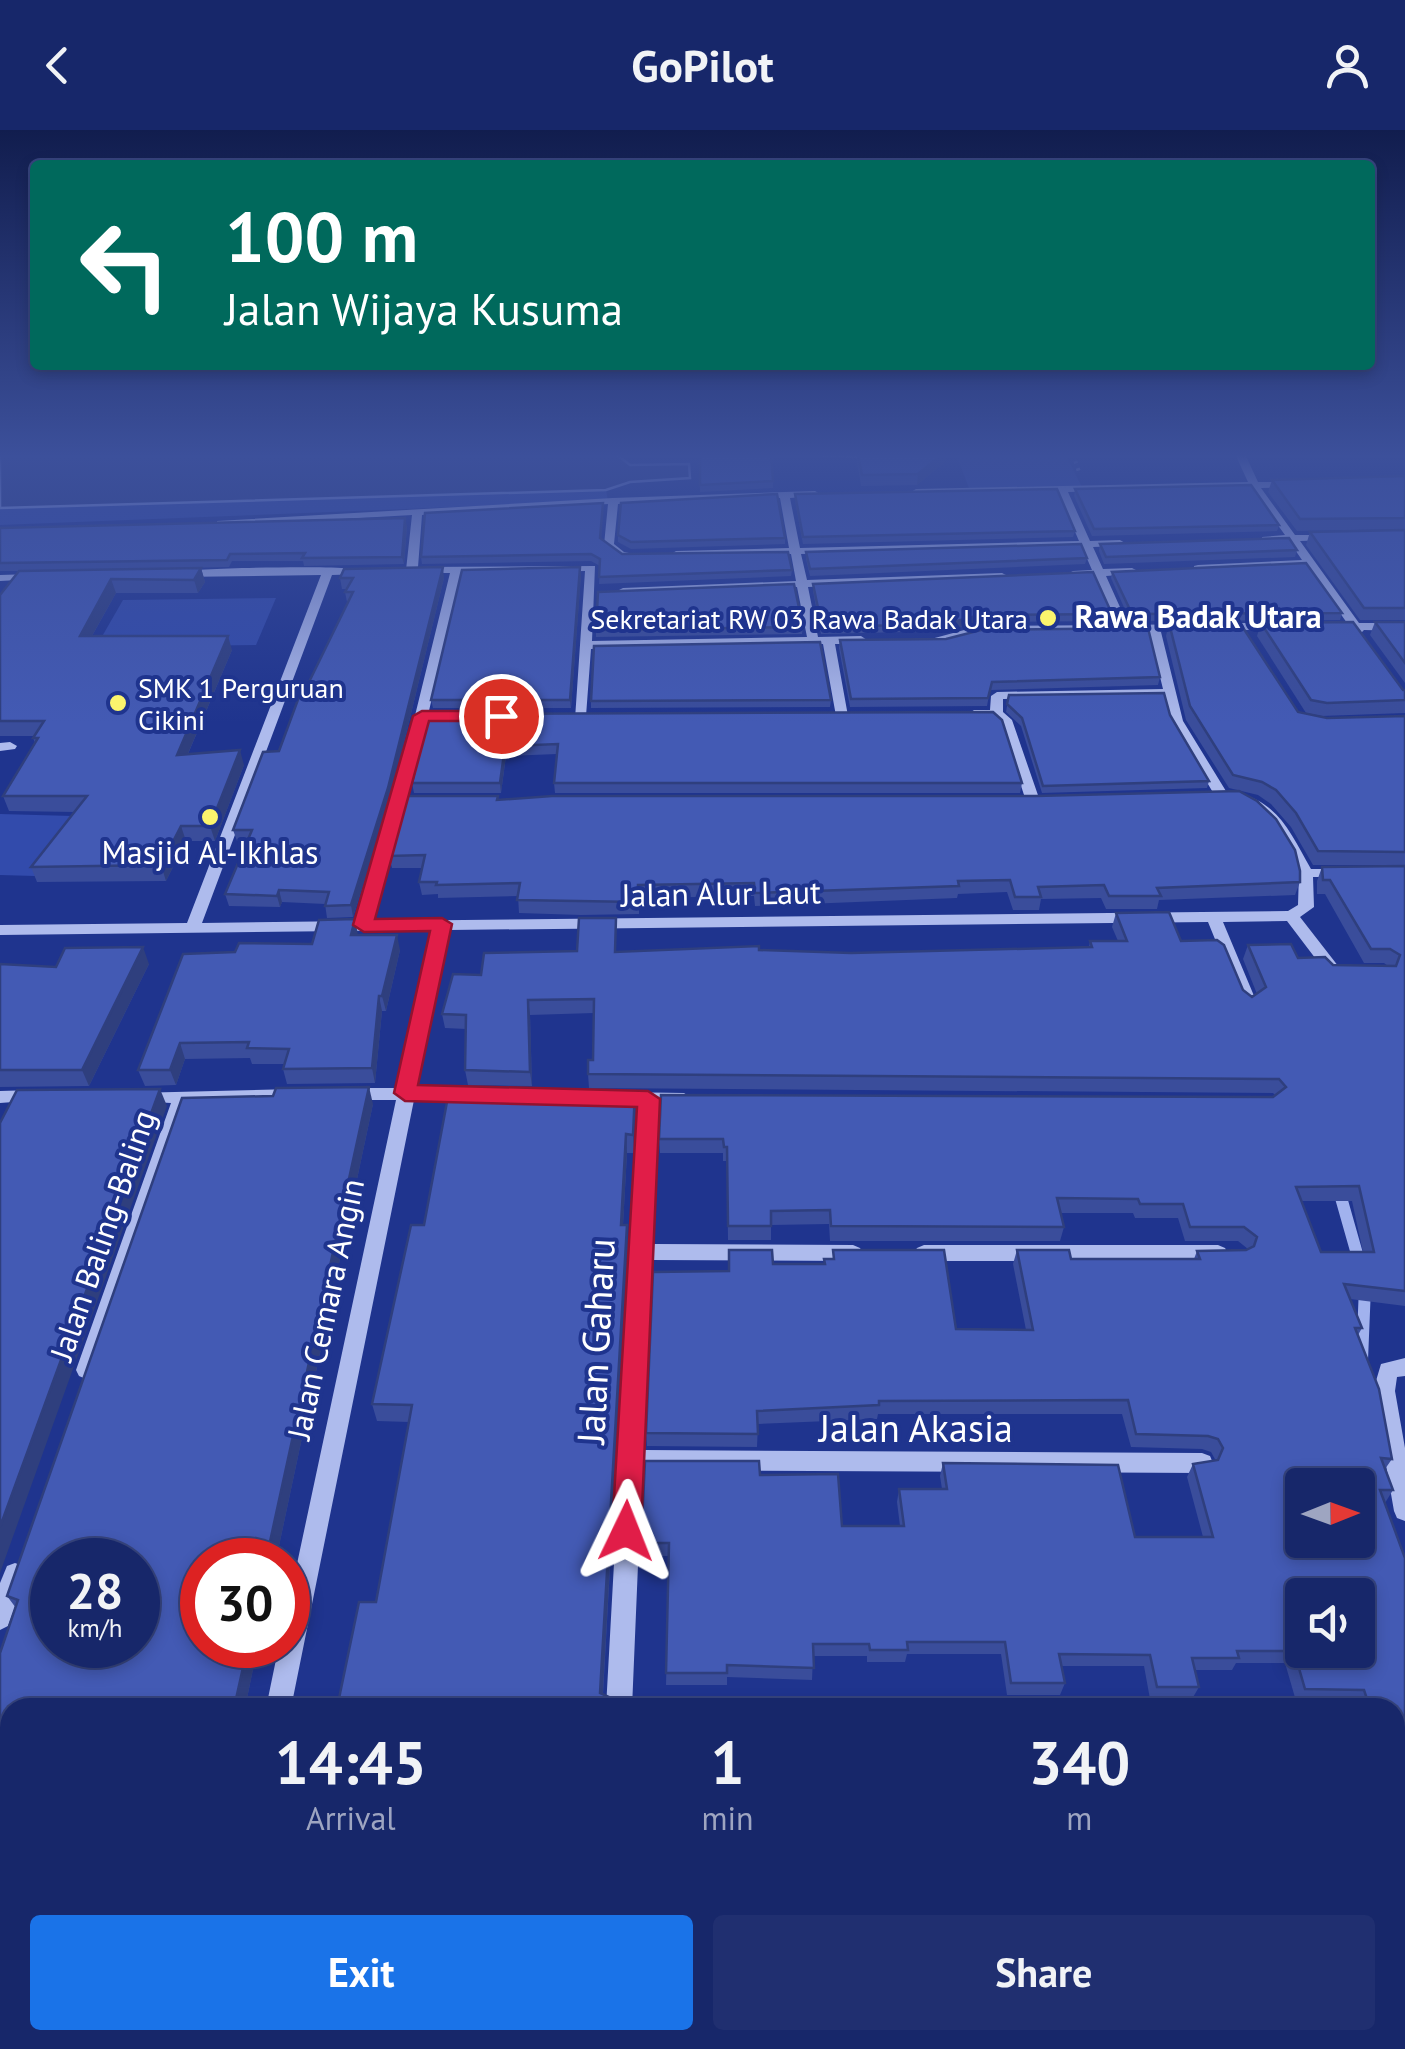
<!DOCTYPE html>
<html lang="en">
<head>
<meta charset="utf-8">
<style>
	:root { --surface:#17276a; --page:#202f70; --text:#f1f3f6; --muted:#9ea5c1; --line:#36447e; --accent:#1a73e8 }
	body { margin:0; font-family:"PT Sans",sans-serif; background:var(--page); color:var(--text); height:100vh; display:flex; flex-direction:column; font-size:38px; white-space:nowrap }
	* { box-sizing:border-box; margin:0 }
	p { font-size:32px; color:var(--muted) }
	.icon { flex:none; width:55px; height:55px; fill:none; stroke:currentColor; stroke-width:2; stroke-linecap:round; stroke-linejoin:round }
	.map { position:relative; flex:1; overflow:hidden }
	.panel { position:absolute; left:0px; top:1568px; width:1405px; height:352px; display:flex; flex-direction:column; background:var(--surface); border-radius:30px 30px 0 0; box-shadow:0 5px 15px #0003,0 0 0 2px var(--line) }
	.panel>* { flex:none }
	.hud { position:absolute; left:30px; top:30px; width:1345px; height:210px; border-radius:10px; box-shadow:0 5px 15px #0003,0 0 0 2px var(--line); background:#00695c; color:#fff; overflow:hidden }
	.needle { width:65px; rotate:89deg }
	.controls { position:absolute; left:1285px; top:1338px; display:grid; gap:20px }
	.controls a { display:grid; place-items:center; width:90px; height:90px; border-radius:10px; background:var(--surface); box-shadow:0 5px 15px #0003,0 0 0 2px var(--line); font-size:50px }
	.speed { position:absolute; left:30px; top:1408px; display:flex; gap:20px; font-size:50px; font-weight:700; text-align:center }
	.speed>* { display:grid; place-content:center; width:130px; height:130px; border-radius:50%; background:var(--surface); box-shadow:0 5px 15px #0003,0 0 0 2px var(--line); line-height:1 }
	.speed small { font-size:25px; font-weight:400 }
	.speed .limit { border:15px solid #d22; background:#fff; color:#111 }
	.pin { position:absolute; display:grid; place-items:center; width:85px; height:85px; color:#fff; margin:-42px; border:5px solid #fff; border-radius:50%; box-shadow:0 2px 10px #0007 }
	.me { position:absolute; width:110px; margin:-55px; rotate:2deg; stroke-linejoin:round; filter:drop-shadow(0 0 8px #0008) }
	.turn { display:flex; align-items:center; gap:35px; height:210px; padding:0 30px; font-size:45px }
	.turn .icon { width:130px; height:130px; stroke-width:2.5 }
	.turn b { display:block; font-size:70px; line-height:85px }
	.eta { display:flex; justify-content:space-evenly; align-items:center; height:170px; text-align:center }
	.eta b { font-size:60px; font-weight:700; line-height:70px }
	.cta { display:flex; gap:20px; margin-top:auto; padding:20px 30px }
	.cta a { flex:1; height:115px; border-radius:10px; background:var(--accent); color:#fff; font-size:40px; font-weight:700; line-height:115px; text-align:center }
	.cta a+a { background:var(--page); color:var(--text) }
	header { display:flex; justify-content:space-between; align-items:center; height:130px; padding:0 30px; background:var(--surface); font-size:45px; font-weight:700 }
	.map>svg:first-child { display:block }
</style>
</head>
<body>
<header><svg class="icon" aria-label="back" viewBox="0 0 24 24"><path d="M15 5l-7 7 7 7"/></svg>GoPilot<svg class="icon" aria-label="person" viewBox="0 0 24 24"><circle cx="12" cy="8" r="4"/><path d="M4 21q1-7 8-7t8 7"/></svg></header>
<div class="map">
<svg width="1405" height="1919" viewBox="0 0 1405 1919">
	<rect width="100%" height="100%" fill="#1f348e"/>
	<g fill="#324bac">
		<polygon points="956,324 1065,324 1082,357 969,358"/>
		<polygon points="606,360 608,371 0,395 0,378"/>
		<polygon points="276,468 256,515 96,517 123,470"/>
		<polygon points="0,684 73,686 35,746 0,745"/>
	</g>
	<polygon fill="#2c3c80" stroke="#a1b2ee" stroke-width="2.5" points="0,324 616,324 630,335 689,334 690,348 630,352 606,360 0,378"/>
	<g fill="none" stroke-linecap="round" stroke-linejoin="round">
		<polyline stroke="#a1b2ee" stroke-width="10" points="1339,1061 1341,1067"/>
		<g stroke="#a1b2ee" stroke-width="12">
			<polyline points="1340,1064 1359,1131"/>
			<polyline points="1362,1230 1365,1157"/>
		</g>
		<polyline stroke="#aebbed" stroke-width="4" stroke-dasharray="2.5 5" stroke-linecap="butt" points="1073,324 1079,342"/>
		<g fill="#aebbed" fill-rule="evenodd">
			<polygon points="816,324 885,324 886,326 881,329 821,327"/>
			<path d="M1235,324H1245L1258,352H1299V356L1295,357L1261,358L1295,405H1334V409L1330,410L1300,411L1359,493H1405V501L1364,500L1359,505L1352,500L1332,498V494L1347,493L1307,436L1194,440V436L1198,435L1302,430L1289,411H1262V407L1285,405L1251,358L1068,362L1090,411L1120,410L1125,413L1120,416L1093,417L1103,439L1132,438L1138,441L1132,444L1106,446L1128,495L1190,494L1196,498L1190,502H1161L1183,591L1229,666L1222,670L1215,666L1171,591L1165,567L1003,569V582L1012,590L1040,671L1033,675L1026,671L1000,592C990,586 976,592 968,584L974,580H990L991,566L997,562L1163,559L1149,502L979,504L937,513L931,509L979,496L1116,495L1095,446L1073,447L1067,444L1073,441L1092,440L1082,417L801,424L807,450L1002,443L1008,446L1002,449L808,457L818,507L861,506L867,510L861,514H835L848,586L842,590L836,586L823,514L591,519L586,586L580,590L575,589L585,441L461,443L408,671L372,791L1288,781L1298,775L1299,743L1273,697L1255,679L1231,669L1229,666L1236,662C1279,673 1290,702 1311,739H1343L1350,743L1343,747H1313L1314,777L1300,787L1342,841L1340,845H1328L1287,791L1223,792L1257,873L1249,878L1241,873L1208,792L449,800L416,958H469L478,964L469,970H414L291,1578H266L279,1515H288V1476L396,970H350L341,964L350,958H399L433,800L0,805V795L187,793L321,445L179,447L173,444L175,442C199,438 355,434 369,441L363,444L332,445L202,793L356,791L394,671L450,443H412L406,440L412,385L221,396L217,395V391L613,368L815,361L820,364L819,366L790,368L800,418L1079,411L1058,362L916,365L911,362L916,359L1248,352ZM780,368L789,418L676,421L671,424L676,427L791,424L796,451L623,458L617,461L623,464L797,457L807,507L592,511L595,436L418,437L422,385L608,374L604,415C612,424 624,434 635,426L634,424L624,422L614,414L618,374Z"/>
			<polygon points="33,444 37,445 37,449 0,451 0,445"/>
			<polygon points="1221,493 1280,493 1286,497 1280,501 1217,499 1217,495"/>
			<polygon points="10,612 17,616 15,619 0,621 0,613"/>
			<polygon points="294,959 303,965 294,971 189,973 96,1240 93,1246 86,1249 79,1246 76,1240 171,973 134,971 131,967 134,963"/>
			<polygon points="510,959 579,961 588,967 579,973 510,971 501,965"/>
			<polygon points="34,960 43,966 40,970 0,973 0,961"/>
			<polygon points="615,962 684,963 693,969 684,975 658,975 652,1114 853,1115 860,1118 863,1123 860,1128 853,1131 651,1130 643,1320 1202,1323 1210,1326 1213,1333 1210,1340 1202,1343 642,1340 632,1578 606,1578 631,1126 629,1122 632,1117 640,975 609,972 606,968"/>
			<polygon points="924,1115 1218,1115 1225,1118 1228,1123 1225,1128 1218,1131 924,1131 917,1128 914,1123 917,1118"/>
			<polygon points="1405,1228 1405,1246 1397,1247 1395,1261 1405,1318 1405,1391 1397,1388 1394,1381 1373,1261 1381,1234"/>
			<polygon points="15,1433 23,1436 27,1444 8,1496 0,1500 0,1453 7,1436"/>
			<rect x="0" y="1632" width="10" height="26"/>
			<rect x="0" y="1687" width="10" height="26"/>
			<polygon points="194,1910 224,1910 222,1919 192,1919"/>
			<rect x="591" y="1910" width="30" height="9"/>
		</g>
	</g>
	<g fill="#3a4d9b" fill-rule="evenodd">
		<polygon points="700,324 773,351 773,358 700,362"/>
		<polygon points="857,324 946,324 946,331 917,355 861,356 857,332"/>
		<polygon points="1405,346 1405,399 1297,401 1268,362 1272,350"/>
		<polygon points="1075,359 1279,395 1277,401 1092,406 1074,366"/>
		<polygon points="795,364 1075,401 1073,407 803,414 795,371"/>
		<polygon points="603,373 601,409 622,424 792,440 791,446 599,454 600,436 591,431 422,434 421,427"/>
		<polygon points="407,396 404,434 304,436 303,431 232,431 229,437 182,438 201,438 205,452 198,463 116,463 92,506 232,520 188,624 244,635 215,711 186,711 166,751 37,752 31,737 75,682 9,681 3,666 35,613 33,608 35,606 0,606 0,465 19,441 0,441 0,398"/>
		<polygon points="1405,400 1405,490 1360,490 1306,415 1310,402"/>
		<polygon points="618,405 785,408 785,414 631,419 618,412"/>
		<polygon points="1100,414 1297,420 1295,427 1104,434 1099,421"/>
		<polygon points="806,422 1087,428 1085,434 810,446 806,429"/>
		<polygon points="1112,442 1342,483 1340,490 1130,491 1111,448"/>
		<polygon points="581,445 571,578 433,578 431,570"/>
		<polygon points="340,448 444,448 390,670 353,787 327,788 325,774 282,772 280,777 229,776 225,764 247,711 237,711 233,700 279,621 348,472 347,472 345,462 346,459 342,459"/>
		<polygon points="813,454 1112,484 1110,491 979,492 944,501 821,504 813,461"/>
		<polygon points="1375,492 1405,492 1405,553 1370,505"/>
		<polygon points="1169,493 1298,582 1327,588 1405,586 1405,735 1313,735 1291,697 1271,674 1258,665 1229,658 1186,590 1166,506"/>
		<polygon points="1261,493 1405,560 1405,583 1322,586 1306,583 1257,506"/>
		<polygon points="803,497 802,504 596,507 596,500"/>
		<polygon points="840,510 1160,547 1158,555 990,560 987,576 850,577 839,518"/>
		<polygon points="1009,565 1170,585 1209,651 1207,658 1042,663 1021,596 1006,582"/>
		<polygon points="831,570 830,577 591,578 591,571"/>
		<polygon points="428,584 1022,653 1020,663 555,663 554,653 557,624 506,626 501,663 414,663 412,653"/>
		<polygon points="498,666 498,670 1300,752 1295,765 1159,770 1157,779 1106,779 1101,768 1041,769 1039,780 1013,780 1007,762 958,764 957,768 755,776 754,766 639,768 639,784 581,785 519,783 518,766 438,768 438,764 422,765 419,752 422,738 392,738 389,726"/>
		<path d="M1405,736V1176L1350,1169L1362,1198L1358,1205L1392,1329L1385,1339L1393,1360L1385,1373L1405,1428V1907L1395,1908V1578H1356L1354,1572L1296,1571L1285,1533H1236L1232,1540H1195L1199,1557L1192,1569H1150L1144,1536H1062L1065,1553L1060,1565H1007L1001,1524H907L905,1532H867V1526H813L812,1550L727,1547V1555H666L669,1426H642L641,1413L760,1345L842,1396H900L897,1372L899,1359H942L940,1346L943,1333L1135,1407H1203L1187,1347L1193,1334L1216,1331L1211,1322L1202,1319L1131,1317L1122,1284H878L877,1289L758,1294L757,1317L647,1316L646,1303L729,1141L773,1134H824V1129H833V1120L956,1199L1026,1200L1013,1134L1017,1120L1071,1129H1194L1197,1121L1246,1120L1248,1119L1238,1111H1185L1178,1088H1135L1133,1083H1061L1064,1097L1060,1111H830L829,1094L771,1095V1110H728L727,1031H723V1023H660L659,1009L1273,967L1275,965L1273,963L589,958L588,944L593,930L594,883L530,885L532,956L468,955L465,940L466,899L445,898L442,884L481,845L577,821L616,802V822L759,820L851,823L1089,817L1090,811H1118L1112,797L1116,783L1181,811L1252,867L1257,864L1243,829L1248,815L1333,835L1388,836L1384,833H1364L1325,764H1317V751L1322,737ZM1301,1071H1352L1363,1122H1321Z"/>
		<polygon points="358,805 400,820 386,881 382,881 375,953 287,954 283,939 284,934 252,934 250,928 185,929 176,955 145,956 138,940 235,822 312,814"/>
		<polygon points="0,834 56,837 149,834 89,956 0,957"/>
		<polygon points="635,961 636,979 634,1023 627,1023 623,1095 628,1113 603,1564 376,1472 409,1292 377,1291 372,1274 424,1095 532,966 586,966"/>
		<polygon points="373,974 276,1430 202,1430 202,1515 258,1515 245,1578 10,1578 10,1621 0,1621 0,1523 16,1478 7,1466"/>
		<polygon points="10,1910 161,1910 159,1919 0,1919"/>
		<polygon points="805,1910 853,1910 854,1916 852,1919 805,1919"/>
		<polygon points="1019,1910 1132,1910 1128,1915 1071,1918 1070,1919 1020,1919"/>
	</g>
	<g fill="#2f3f7e">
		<polygon points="942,324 946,324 946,331 917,355 918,344"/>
		<polygon points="405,388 407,396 404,434 402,427"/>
		<polygon points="443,437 444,448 390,670 353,787 351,775"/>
		<polygon points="580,437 581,445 571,578 570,570"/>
		<polygon points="201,438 205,452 198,463 194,450"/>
		<polygon points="111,449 116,463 84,520 80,506"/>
		<polygon points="980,485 979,492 944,501 945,494"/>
		<polygon points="228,506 232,520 181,640 177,625"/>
		<polygon points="505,616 506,626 501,663 500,653"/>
		<polygon points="240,620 244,635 215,711 210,696"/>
		<polygon points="181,696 186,711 166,751 161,735"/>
		<polygon points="279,760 282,772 280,777 277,766"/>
		<polygon points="355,789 358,805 351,805"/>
		<polygon points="397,805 400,820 386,881 382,866"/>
		<polygon points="143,817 149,834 89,956 82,940"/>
		<polygon points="379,866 382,881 375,953 372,938"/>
		<polygon points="528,870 530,885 532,956 530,942"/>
		<polygon points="180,913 185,929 176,955 170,940"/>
		<polygon points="369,957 373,974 276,1430 266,1430"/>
		<polygon points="160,959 167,976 0,1443 0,1397"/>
		<polygon points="635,961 636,979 634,1023 633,1005"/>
		<polygon points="626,1004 627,1023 622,1113 621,1095"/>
		<polygon points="627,1095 628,1113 602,1578 600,1563"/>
		<polygon points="248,1515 258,1515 245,1578 234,1578"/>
		<polygon points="132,1910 133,1910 144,1919 130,1919"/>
		<polygon points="146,1910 161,1910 159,1919 156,1919"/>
	</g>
	<g fill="#435ab4" stroke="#2f3f7e" stroke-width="2.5" fill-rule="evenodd">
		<polygon points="700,324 771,324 773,351 700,355"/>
		<polygon points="858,324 942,324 918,344 862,345"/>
		<polygon points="1405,346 1405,388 1300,389 1272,350"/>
		<polygon points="1251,355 1279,395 1094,399 1075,359"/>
		<polygon points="1057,359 1075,401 803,407 795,364"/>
		<polygon points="777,364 785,408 631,412 618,405 621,373"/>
		<polygon points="603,373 600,408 622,424 788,422 792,440 599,447 600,429 591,424 421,427 425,383"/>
		<polygon points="405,388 402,427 302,428 305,423 230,424 227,430 0,433 0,398"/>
		<polygon points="1405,400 1405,478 1364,478 1310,402"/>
		<polygon points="1289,408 1297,420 1106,427 1100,414"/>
		<polygon points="1081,414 1087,428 810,439 806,422"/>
		<polygon points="1306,433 1342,483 1132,484 1112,442"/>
		<polygon points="443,437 388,658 351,775 325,776 329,762 279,760 277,766 225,764 252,700 233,700 263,622 279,621 303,556 307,556 353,462 345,462 353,448 340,448 344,439"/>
		<polygon points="580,437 570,570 431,570 462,440"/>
		<polygon points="201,438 194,450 111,449 80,506 228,506 177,625 240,620 210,696 181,696 161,735 31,737 87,666 3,666 38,608 33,608 44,591 0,591 0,465 19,441"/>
		<polygon points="1093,442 1112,484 980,485 945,494 822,497 813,454"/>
		<polygon points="794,454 803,497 596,500 598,462"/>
		<polygon points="1353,492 1403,560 1405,560 1405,570 1327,573 1311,570 1261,493"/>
		<polygon points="1375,492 1405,492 1405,533"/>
		<polygon points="1169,493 1240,493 1298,582 1327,588 1405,586 1405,722 1318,721 1296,683 1276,660 1262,652 1233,645 1190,576"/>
		<polygon points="1148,498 1160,547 992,552 988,568 851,569 840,510 946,509 981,500"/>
		<polygon points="820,512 831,570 591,571 594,516"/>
		<polygon points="1164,563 1170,585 1209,651 1043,656 1022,588 1007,574 1009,565"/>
		<polygon points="993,582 1002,590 1022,653 554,653 558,614 505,616 500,653 412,653 428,584"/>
		<polygon points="1239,661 1257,671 1276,689 1295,720 1300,741 1300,752 1157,758 1161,766 1109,766 1104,755 1038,757 1041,767 1015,767 1010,750 958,751 959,756 755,763 754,753 638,755 638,772 517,770 520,753 436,755 437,752 419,752 425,725 389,726 408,666 498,666 497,670 552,666 1036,666"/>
		<path d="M1405,736V1161L1344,1154L1362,1198H1355L1379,1259L1392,1329L1381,1328L1393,1360H1380L1405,1428V1897L1395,1866V1578H1370L1364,1560L1305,1559L1294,1521H1237L1239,1528H1192L1199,1557H1157L1150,1525L1059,1524L1065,1553H1011L1005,1512H907L908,1520H870L869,1514H813L814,1538L727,1535V1543H666L669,1413H641L645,1331H759L760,1345L838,1344L842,1396H904L899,1359H947L943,1333L1118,1335L1135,1407H1213L1193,1334L1218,1330L1223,1318L1218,1309L1208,1306L1136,1304L1128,1270L879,1271V1275L757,1281L758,1304L646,1303L653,1142L729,1141V1120H772L773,1134H825L824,1129H834L833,1120H944L956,1199L1033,1200L1017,1120H1069L1071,1129H1200L1197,1121L1246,1120L1254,1116L1257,1107L1244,1097H1190L1183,1074H1140L1138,1069L1057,1068L1064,1097L831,1096L830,1080L771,1081V1096H728L727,1017H724L723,1009H659L661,965L1273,967L1286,957L1279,949L588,944V930H593L594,869L528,870L530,942L465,940L466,885L442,884L453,844L481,845L484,823L577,821L579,788H616L615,822L759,816V820L851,823L1092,817L1090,811H1127L1116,783L1169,782L1181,811L1217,810L1224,815L1243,860L1252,867L1266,857L1248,815L1291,814L1298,828L1325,827L1333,835L1396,836L1400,825L1390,819H1371L1330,750H1323L1322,737ZM1359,1056L1374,1122H1321L1296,1057ZM1302,1355H1358V1410H1302ZM1302,1465H1358V1520H1302Z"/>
		<polygon points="355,789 351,805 397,805 382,866 379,866 372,938 283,939 289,919 247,918 249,912 180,913 170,940 138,940 183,824 235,822 239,813 312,814 319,790"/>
		<polygon points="143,817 82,940 0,940 0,834 56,837 65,818"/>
		<polygon points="464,956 531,958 530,966 586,966 587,959 635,961 633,1005 626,1004 621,1095 627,1095 600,1563 609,1567 609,1578 337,1578 359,1472 376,1472 412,1275 372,1274 411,1095 424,1095 449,961 464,961"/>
		<path d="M369,957L266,1430H202V1515H248L234,1578H10V1607L0,1608V1523L18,1470L7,1466L182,968L273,966L276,958ZM52,1430H138V1515H52Z"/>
		<polygon points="160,959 0,1397 0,993 17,960"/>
		<polygon points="0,1730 10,1730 10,1910 132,1910 130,1919 0,1919"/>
		<polygon points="268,1910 562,1910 561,1919 267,1919"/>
		<polygon points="807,1910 853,1910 854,1916 807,1915"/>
		<polygon points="1025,1910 1074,1910 1072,1910 1073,1915 1026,1917"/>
	</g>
	<linearGradient id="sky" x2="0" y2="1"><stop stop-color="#111d4e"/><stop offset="0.55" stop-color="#3c509b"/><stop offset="1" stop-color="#3c509b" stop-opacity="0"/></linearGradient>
	<rect width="1405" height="593" fill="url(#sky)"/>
	<polygon fill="#e11d48" stroke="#92132f" stroke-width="2.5" points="422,581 501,581 509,586 501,591 429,591 375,789 442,788 452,794 418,955 648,961 660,969 641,1401 637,1411 626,1415 616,1411 612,1401 637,977 405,971 394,963 430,801 364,802 353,795 413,586"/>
	<g fill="#fbf46d" stroke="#1f348e" stroke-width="4">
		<circle cx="1048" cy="488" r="10"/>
		<circle cx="118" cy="573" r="10"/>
		<circle cx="210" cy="687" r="10"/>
	</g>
	<g text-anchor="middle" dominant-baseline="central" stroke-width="8" stroke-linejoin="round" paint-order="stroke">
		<g font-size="28" fill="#fff" stroke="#1f348e" text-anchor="end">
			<text x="1028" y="488">Sekretariat RW 03 Rawa Badak Utara</text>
			<text x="138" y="557" text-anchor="start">SMK 1 Perguruan<tspan x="138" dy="32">Cikini</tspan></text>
		</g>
		<g font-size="32" font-weight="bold" fill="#fff" stroke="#1f348e">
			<text x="1198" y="486">Rawa Badak Utara</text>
		</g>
		<g font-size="32" fill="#fff" stroke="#1f348e">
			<text x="210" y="722">Masjid Al-Ikhlas</text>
		</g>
		<g font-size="32" fill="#fff" stroke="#1f348e">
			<text transform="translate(721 763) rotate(-1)">Jalan Alur Laut</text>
			<text transform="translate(102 1105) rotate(-71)">Jalan Baling-Baling</text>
			<text transform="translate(325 1179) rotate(-78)">Jalan Cemara Angin</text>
		</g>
		<g font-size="38" fill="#fff" stroke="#1f348e">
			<text transform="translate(595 1211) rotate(-87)">Jalan Gaharu</text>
			<text x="916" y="1297">Jalan Akasia</text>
		</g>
	</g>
</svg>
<div class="controls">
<a><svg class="needle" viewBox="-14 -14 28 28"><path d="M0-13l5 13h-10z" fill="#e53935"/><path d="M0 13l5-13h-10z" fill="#9ea5c1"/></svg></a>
<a><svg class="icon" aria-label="sound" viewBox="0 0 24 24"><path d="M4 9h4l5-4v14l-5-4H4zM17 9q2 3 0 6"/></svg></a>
</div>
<div class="speed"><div>28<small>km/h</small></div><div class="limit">30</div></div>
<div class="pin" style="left:501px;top:586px;background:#d93025"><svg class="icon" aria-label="arrive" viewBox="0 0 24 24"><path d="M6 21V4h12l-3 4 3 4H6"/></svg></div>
<svg class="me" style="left:626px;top:1401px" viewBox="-20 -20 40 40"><path d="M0-17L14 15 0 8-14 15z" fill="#e11d48" stroke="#fff" stroke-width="4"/></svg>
<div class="hud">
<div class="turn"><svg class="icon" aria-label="left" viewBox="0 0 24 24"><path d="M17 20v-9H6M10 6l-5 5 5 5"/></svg><div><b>100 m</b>Jalan Wijaya Kusuma</div></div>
</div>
<section class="panel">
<div class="eta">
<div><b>14:45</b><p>Arrival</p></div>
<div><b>1</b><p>min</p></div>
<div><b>340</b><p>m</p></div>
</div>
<div class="cta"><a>Exit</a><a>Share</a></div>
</section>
</div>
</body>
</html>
